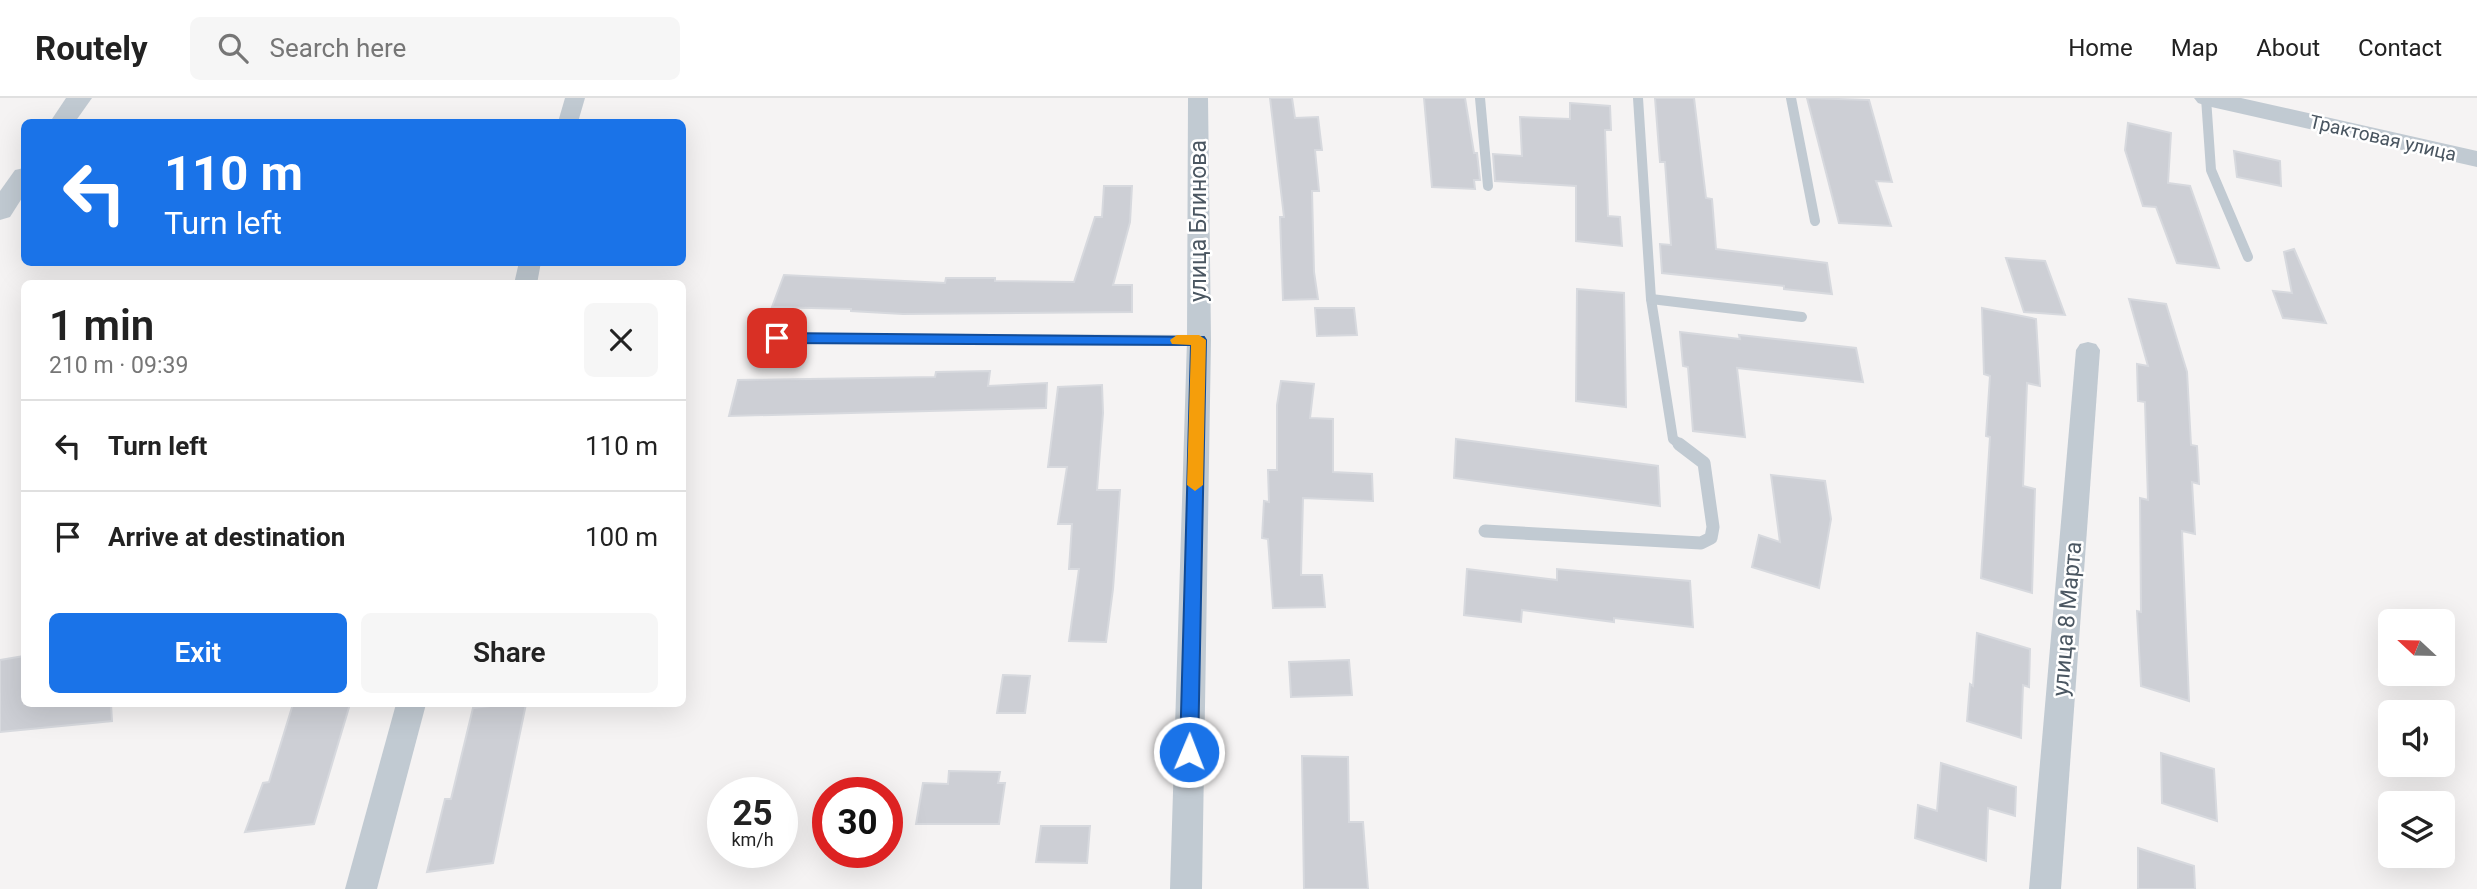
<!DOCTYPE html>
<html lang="en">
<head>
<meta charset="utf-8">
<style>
	:root { --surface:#fff; --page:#f6f6f6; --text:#222; --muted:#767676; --line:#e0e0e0; --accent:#1a73e8 }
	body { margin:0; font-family:Roboto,sans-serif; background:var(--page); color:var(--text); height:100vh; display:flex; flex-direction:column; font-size:26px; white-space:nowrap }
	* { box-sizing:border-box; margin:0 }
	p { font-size:23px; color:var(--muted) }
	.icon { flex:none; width:38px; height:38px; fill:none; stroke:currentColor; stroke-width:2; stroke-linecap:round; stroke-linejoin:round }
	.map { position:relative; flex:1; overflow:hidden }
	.panel { position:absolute; left:21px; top:182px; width:665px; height:427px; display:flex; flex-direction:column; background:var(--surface); border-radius:10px; box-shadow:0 7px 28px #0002 }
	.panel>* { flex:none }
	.hud { position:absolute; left:21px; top:21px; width:665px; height:147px; border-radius:10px; box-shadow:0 7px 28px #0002; background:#1a73e8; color:#fff; overflow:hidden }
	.needle { width:46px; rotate:292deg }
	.fabs { position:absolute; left:2378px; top:511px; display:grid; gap:14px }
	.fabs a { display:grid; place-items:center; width:77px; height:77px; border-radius:10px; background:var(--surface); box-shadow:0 7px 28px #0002; font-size:35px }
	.speed { position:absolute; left:707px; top:679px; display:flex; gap:14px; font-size:35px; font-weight:700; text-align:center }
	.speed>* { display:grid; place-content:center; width:91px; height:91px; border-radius:50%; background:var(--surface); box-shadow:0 7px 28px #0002; line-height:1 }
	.speed small { font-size:18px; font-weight:400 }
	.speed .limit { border:10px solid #d22; background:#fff; color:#111 }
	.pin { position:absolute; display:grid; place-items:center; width:60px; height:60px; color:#fff; margin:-30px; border-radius:14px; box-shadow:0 4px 10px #0006 }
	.me { position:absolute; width:77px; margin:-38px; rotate:1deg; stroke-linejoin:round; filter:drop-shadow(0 0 5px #0008) }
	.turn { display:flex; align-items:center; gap:24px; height:147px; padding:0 28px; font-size:32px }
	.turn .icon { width:91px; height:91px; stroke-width:2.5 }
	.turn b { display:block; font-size:49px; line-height:60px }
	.round { display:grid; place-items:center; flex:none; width:74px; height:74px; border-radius:10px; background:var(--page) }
	.head { display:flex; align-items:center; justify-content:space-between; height:119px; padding:0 28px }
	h1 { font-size:42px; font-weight:600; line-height:52px }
	.primary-button { display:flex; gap:14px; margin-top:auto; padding:14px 28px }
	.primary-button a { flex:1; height:80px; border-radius:10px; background:var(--accent); color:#fff; font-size:28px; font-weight:600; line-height:80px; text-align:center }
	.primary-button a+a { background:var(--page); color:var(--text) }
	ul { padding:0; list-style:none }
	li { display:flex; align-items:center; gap:21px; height:91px; padding:0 28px; border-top:2px solid var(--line) }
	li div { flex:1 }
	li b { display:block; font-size:26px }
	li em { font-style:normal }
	header { display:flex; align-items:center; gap:42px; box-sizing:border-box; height:98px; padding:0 35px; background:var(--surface); border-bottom:2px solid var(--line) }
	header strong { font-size:33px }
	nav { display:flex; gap:38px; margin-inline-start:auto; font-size:24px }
	.search { width:490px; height:63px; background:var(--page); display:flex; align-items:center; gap:18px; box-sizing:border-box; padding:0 24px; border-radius:10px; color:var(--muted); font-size:26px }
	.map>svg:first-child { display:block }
</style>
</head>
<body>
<header>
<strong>Routely</strong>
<div class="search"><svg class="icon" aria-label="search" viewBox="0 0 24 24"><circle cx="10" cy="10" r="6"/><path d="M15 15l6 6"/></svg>Search here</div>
<nav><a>Home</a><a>Map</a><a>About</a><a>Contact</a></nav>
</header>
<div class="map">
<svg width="2477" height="791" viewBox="0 0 2477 791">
	<rect width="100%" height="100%" fill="#f5f3f3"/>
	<g fill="#cdcfd5" stroke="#d7d9de" stroke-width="2">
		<polygon points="1270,0 1292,0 1295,20 1318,19 1322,52 1315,52 1319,93 1312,93 1314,174 1318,201 1283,202 1280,119 1284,119"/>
		<polygon points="1424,0 1465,0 1474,55 1477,55 1480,82 1474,82 1475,91 1432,89"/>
		<polygon points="1655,0 1694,0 1706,100 1712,101 1716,151 1827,165 1832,196 1784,191 1784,188 1662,175 1660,146 1671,147 1665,64 1660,64"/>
		<polygon points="1807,0 1869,2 1892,84 1876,83 1891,128 1839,125"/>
		<polygon points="1570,5 1610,8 1611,32 1605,32 1608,118 1620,119 1622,148 1576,143 1576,88 1495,83 1493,56 1522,58 1520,19 1570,21"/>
		<polygon points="2128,25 2171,35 2168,85 2190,88 2219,170 2177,165 2156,109 2143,108 2125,52"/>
		<polygon points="2234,53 2280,63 2281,88 2237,79"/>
		<polygon points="1104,88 1132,88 1130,124 1113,187 1132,187 1132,214 903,216 851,213 851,211 772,209 784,177 945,185 946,180 995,180 995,183 1074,184 1095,119 1102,119"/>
		<polygon points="2294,151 2326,225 2283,220 2273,193 2292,195 2284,154"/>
		<polygon points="2006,160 2045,163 2065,217 2024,214"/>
		<polygon points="1577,191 1624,195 1626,309 1576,303"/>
		<polygon points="2129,201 2166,206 2187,274 2191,347 2197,348 2199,386 2192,384 2195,436 2182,433 2189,603 2141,588 2137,513 2141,514 2140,400 2148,402 2145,304 2138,303 2137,266 2148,268"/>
		<polygon points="1315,210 1354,210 1357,237 1317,238"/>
		<polygon points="1982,210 2036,221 2040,288 2027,285 2023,388 2035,391 2032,495 1981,480 1990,339 1986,338 1990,278 1984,276"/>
		<polygon points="1680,234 1740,241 1739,237 1856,250 1863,284 1737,270 1745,339 1693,333 1688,269 1683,268"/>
		<polygon points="990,273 988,288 1047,285 1046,310 729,318 738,282 935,279 936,274"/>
		<polygon points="1281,283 1314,286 1310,320 1333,321 1333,374 1372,376 1373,403 1303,400 1301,477 1322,477 1325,509 1273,510 1268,441 1262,440 1264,403 1269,404 1268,372 1277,372 1277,307"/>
		<polygon points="1102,287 1103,315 1097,392 1120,392 1113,491 1106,544 1069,543 1079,471 1069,471 1072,426 1058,426 1067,369 1048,369 1058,289"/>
		<polygon points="1456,341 1658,368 1660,408 1454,380"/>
		<polygon points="1771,377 1825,383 1831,421 1819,490 1752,469 1759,437 1780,444"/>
		<polygon points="1467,471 1557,482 1557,471 1690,483 1693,529 1614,520 1614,524 1522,512 1521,524 1464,517"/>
		<polygon points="1977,535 2030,551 2029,589 2023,587 2021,640 1967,623 1970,586 1973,588"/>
		<polygon points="24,558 24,606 111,606 112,623 0,634 0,562"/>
		<polygon points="1349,562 1352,597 1291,599 1289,564"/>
		<polygon points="1003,577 1030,578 1025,615 997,615"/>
		<polygon points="293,606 350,606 314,726 245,734 263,685 269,684"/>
		<polygon points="508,606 526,606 493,765 427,774 445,701 451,701 473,610"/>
		<polygon points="2161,655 2214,671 2217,723 2162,705"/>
		<polygon points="1302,658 1348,659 1349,724 1363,724 1368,791 1304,791"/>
		<polygon points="1941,665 2016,689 2015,718 1988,710 1986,763 1915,740 1918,707 1937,713"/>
		<polygon points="949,673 1000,674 998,685 1005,685 999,726 916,726 923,685 948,686"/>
		<polygon points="1041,728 1090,728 1087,765 1036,764"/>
		<polygon points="2138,750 2194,768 2195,791 2138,791"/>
	</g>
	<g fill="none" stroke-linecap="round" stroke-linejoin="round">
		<g stroke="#c1cad2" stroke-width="10">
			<polyline points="1480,0 1488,88"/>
			<polyline points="1638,0 1651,201 1673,341 1682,348"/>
			<polyline points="1791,0 1815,123"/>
			<polyline points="2206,0 2211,72 2248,159"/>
			<polyline points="1651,201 1802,219"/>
			<polyline points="777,240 1199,242"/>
		</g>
		<polyline stroke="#c1cad2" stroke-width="13" points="1485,433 1701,445 1711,440 1713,429 1704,365 1679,346"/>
		<g fill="#c1cad2" fill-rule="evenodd">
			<polygon points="565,0 585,0 578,24 558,24"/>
			<polygon points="1188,0 1208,0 1211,242 1202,791 1170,791 1187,242"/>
			<polygon points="519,164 541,164 537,186 514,186"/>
			<polygon points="2088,244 2096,246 2100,252 2061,791 2029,791 2076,252 2080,246"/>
			<polygon points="396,606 426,606 377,791 345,791"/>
		</g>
		<g fill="#c1cad2" fill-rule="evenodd">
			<polygon points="66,0 92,0 75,24 50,24"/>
			<polygon points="2194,0 2241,0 2477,53 2477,69 2207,8 2198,5"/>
			<polygon points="24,70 24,97 10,119 0,122 0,93 15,72"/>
		</g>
	</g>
	<polygon fill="#1a73e8" stroke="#114b97" stroke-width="2" points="777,235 1204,239 1206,242 1198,654 1195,660 1189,662 1182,660 1180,654 1191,247 777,245 770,240"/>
	<polygon fill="#f59e0b" points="1177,237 1199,237 1206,242 1203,387 1195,393 1187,387 1191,247 1172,246 1170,242"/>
	<g text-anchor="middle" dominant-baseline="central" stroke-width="5" stroke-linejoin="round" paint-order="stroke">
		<g font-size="19" fill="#4a5661" stroke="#fff">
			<text transform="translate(2383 40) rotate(13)">Трактовая улица</text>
		</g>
		<g font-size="23" fill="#4a5661" stroke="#fff">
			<text transform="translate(1198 123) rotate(-90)">улица Блинова</text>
			<text transform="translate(2067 521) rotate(-85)">улица 8 Марта</text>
		</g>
	</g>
</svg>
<div class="fabs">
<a><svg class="needle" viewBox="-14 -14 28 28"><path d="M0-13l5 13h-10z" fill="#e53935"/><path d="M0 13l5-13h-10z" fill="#767676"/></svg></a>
<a><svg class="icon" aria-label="sound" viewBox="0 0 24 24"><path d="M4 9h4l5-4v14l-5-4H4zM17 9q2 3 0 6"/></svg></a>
<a><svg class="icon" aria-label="layers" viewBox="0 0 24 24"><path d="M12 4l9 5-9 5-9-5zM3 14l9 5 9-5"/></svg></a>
</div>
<div class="speed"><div>25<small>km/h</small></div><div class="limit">30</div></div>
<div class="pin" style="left:777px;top:240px;background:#d93025"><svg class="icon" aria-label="arrive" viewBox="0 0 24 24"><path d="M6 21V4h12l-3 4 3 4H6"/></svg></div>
<svg class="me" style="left:1189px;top:654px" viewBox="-20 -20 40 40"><circle r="17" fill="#1a73e8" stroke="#fff" stroke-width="3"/><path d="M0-11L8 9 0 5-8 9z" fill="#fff"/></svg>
<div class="hud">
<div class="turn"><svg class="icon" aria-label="left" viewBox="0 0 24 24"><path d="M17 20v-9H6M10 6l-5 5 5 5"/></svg><div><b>110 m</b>Turn left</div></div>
</div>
<section class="panel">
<div class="head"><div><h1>1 min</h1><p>210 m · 09:39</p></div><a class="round"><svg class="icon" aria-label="close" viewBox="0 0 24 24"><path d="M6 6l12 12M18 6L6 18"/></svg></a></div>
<ul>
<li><svg class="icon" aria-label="left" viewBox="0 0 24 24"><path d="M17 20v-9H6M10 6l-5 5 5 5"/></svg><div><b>Turn left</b></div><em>110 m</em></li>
<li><svg class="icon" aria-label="arrive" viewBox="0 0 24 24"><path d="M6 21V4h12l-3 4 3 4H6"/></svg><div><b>Arrive at destination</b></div><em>100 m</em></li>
</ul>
<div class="primary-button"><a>Exit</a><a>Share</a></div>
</section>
</div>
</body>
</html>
